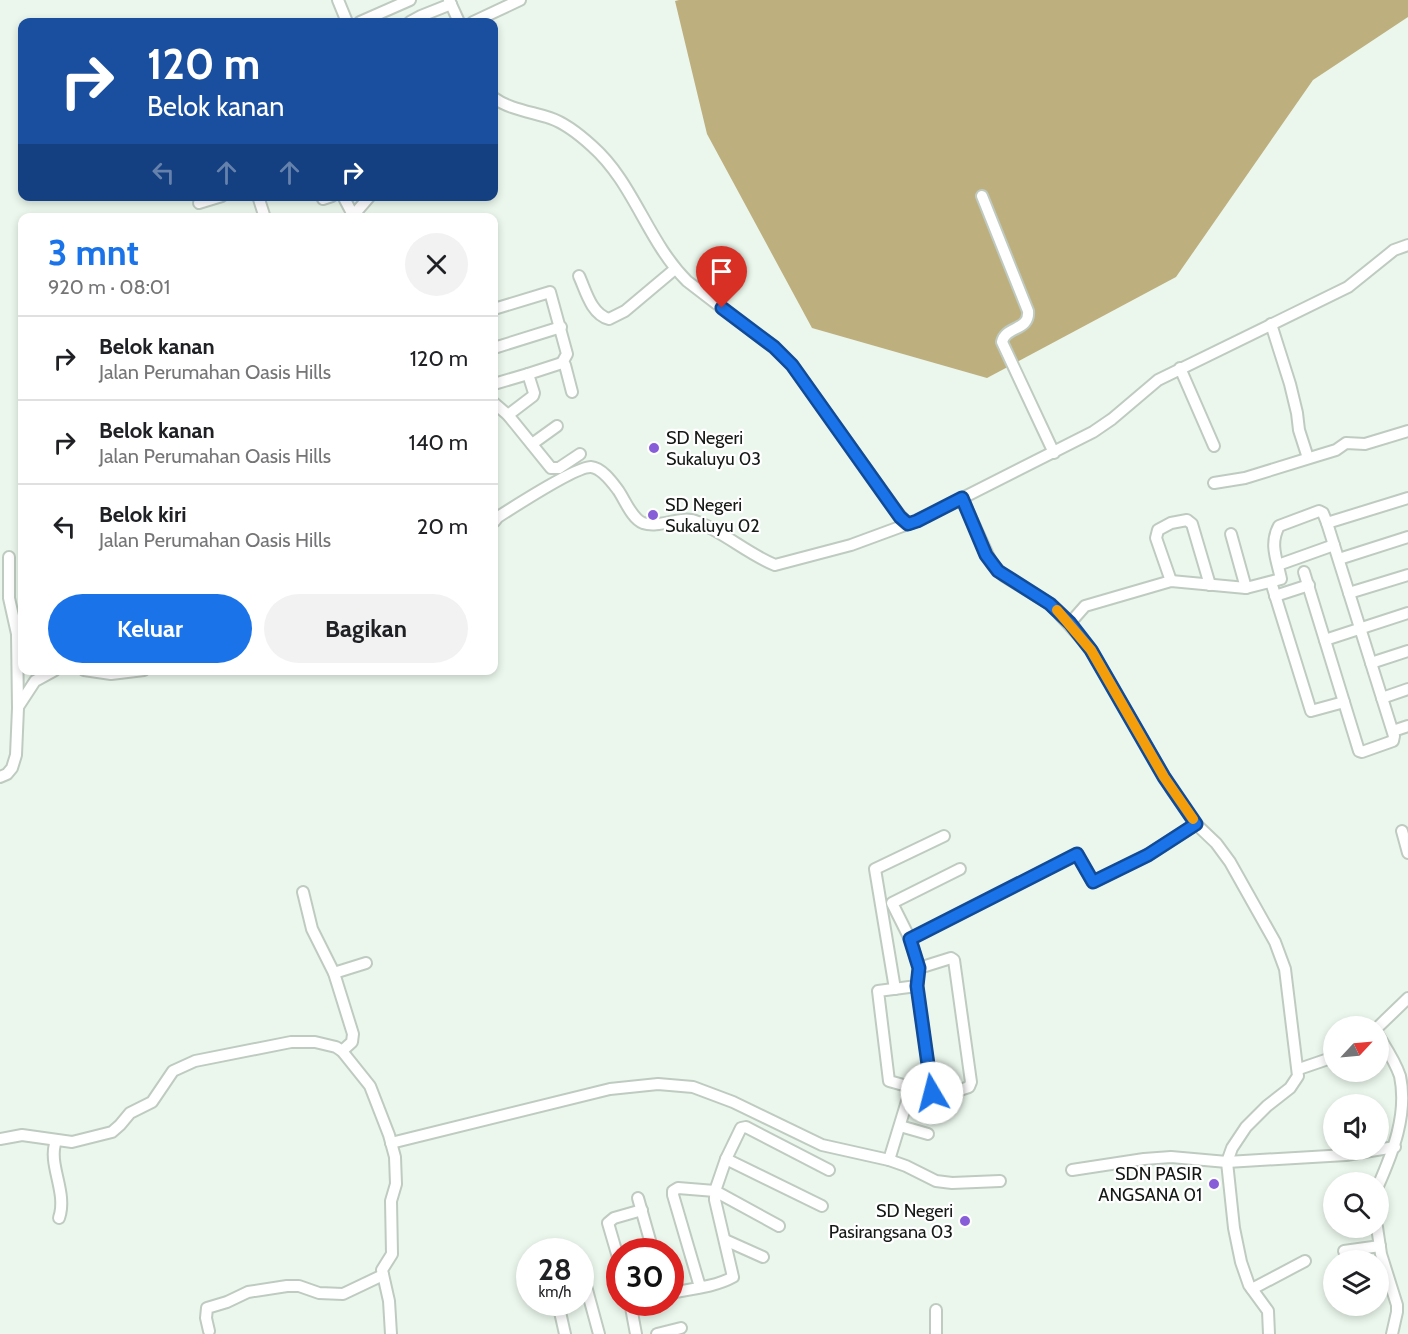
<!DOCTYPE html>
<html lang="id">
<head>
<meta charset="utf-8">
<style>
	:root { --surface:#fff; --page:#f2f2f2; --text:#202124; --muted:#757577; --line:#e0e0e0; --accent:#1a73e8 }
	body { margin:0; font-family:Cabin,sans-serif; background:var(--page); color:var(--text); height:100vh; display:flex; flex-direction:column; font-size:22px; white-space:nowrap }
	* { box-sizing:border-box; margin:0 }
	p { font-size:20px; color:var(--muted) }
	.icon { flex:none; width:33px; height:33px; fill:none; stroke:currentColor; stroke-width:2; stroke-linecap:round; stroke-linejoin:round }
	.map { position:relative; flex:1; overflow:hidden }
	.side { position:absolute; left:18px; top:213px; width:480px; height:462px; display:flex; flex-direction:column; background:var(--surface); border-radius:12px; box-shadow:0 3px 9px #0003 }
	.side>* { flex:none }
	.guide { position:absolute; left:18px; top:18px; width:480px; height:183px; border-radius:12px; box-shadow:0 3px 9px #0003; background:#1a4fa0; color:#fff; overflow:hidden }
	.needle { width:39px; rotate:64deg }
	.buttons { position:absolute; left:1323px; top:1016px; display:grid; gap:12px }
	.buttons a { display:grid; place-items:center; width:66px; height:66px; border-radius:50%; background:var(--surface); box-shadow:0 3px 9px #0003; font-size:30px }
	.speed { position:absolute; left:516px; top:1238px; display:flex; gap:12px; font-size:30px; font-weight:700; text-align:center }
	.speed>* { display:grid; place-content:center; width:78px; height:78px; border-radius:50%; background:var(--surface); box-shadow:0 3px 9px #0003; line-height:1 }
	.speed small { font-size:15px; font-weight:400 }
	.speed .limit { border:9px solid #d22; background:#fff; color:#111 }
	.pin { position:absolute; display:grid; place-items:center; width:51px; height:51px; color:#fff; margin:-62px -26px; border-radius:50% 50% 50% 0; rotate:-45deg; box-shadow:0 0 6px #0007 }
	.pin .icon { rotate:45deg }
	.me { position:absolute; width:66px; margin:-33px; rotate:352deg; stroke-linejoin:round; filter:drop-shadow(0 0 4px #0008) }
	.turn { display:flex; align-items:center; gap:21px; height:126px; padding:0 30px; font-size:27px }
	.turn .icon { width:78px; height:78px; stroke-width:2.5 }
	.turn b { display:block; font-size:42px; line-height:51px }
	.lanes { display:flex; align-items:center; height:57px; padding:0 30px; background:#0003; justify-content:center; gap:30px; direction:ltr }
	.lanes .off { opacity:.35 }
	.round { display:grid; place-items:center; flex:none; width:63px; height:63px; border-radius:32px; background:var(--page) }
	.head { display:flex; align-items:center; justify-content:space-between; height:102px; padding:0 30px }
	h1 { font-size:36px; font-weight:800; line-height:45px; color:var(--accent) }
	.action { display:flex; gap:12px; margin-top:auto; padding:12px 30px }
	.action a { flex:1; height:69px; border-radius:36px; background:var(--accent); color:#fff; font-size:24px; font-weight:800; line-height:69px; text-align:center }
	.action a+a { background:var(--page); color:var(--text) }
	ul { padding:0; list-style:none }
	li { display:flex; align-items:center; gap:18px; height:84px; padding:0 30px; border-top:2px solid var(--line) }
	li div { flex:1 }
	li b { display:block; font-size:22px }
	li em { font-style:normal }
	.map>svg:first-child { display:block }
</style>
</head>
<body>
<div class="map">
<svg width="1408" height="1334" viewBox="0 0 1408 1334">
	<rect width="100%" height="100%" fill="#ebf7ed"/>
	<polygon fill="#beaf7e" points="679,0 1408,0 1408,17 1313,80 1176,277 987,378 812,328 707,134 675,1"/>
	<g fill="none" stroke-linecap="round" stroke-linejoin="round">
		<g stroke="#bfcbc1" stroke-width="14">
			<g id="minor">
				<polyline points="338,0 347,22"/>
				<polyline points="449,0 459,22"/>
				<polyline points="360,22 410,0"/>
				<polyline points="410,22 421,16 451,4"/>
				<polyline points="473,22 520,0"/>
				<path d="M494,98C509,109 532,112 550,118C565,123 580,135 592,146C634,183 647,241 687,281L773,347L792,365L898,513L908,524L917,521L1093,432L1112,419L1158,380L1348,287L1394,250L1408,245"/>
				<polyline points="258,196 265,218"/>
				<polyline points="343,196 353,215"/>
				<path d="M982,196L1028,311C1030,331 1005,326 1002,342L1054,453"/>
				<polyline points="323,199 332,196"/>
				<polyline points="199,203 222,196"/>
				<polyline points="351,218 370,196"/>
				<path d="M579,276C586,291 591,314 609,319L625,311L675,269"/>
				<polyline points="494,309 550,292 567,354 562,363"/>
				<polyline points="1271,324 1290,384 1297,413 1299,430 1308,458"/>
				<polyline points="494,348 561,327"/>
				<polyline points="1180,368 1214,446"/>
				<polyline points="494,384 528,374"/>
				<polyline points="494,403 508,415 551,468 559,468 580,454"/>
				<polyline points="508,415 533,396 534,393 528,374 562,363 565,365 572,392"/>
				<polyline points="532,444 557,426"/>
				<polyline points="1214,483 1245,478 1313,457 1336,450 1346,443 1365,444 1408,431"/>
				<polyline points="962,498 992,564 1004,576 1050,604 1081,638 1091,650 1172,790 1196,824 1216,843 1230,862 1275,942 1285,969 1298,1076 1290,1088 1267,1106 1246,1127 1232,1148 1227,1162 1234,1228 1241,1262 1249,1285 1268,1311 1269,1334"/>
				<path d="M494,522L498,517C512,508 577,466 591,467C602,468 612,482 618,490C625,500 632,519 643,523C661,529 681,514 698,522C725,533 748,554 775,565L851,545L908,524"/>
				<polyline points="1231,534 1246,588"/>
				<polyline points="1339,559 1408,537"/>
				<polyline points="1278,565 1334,545"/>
				<polyline points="1304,572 1359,751 1362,752 1393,741 1394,736 1327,523"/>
				<polyline points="1171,581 1156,538 1158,530 1171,523 1187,520 1192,524 1210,585"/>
				<polyline points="1271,582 1311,711 1344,702"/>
				<polyline points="1349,593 1408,575"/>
				<polyline points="1275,596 1309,585"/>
				<path d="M1070,623L1085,606L1171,581L1246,588L1281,579C1277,560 1269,544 1279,526L1319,511L1323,513L1327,523L1408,498"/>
				<polyline points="1325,640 1408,613"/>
				<polyline points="1371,663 1408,651"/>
				<polyline points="84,670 111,674 144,670"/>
				<polyline points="1382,698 1408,689"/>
				<polyline points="18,707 35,681 55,670"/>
				<polyline points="1393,731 1408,726"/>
				<polyline points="0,777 7,774 12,768 16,755 18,708 17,634 9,598 9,557"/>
				<polyline points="1402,831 1408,853"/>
				<polyline points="303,892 312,929 334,973 353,1034 352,1042 342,1051"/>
				<polyline points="910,939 892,903 960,869"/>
				<polyline points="919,968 910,939 1077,854 1093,882 1148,855 1196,824"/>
				<polyline points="334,973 366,963"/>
				<polyline points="917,986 932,1093 889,1081 878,991 917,986 919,968 951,958 954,960 971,1082 969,1087 941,1096 932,1093"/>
				<polyline points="895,989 875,869 944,836"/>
				<polyline points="1378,1027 1408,998"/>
				<path d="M1378,1035C1386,1048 1395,1061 1400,1076C1408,1114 1393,1152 1378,1186"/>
				<polyline points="1299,1069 1334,1057"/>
				<polyline points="900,1126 928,1134"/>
				<polyline points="0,1139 22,1135 72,1142 112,1132 120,1125 130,1113 152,1102 173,1071 195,1061 291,1042 315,1042 336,1047 342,1051 370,1086 389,1135 395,1157 396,1184 391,1201 392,1254 382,1270 389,1301 391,1334"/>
				<path d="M56,1141C47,1164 68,1192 59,1218"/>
				<polyline points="391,1143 610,1089 658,1084 693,1087 733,1102 822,1145 889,1160 906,1166 936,1181 952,1183 1000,1181"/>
				<polyline points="726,1159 822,1206"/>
				<polyline points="889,1160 911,1088"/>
				<polyline points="1072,1170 1144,1159 1171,1157 1227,1162 1346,1155 1395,1147"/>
				<polyline points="638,1198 653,1251"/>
				<polyline points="779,1226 715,1191 726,1159 741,1128 746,1127 829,1170"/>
				<polyline points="1377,1227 1381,1254 1397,1305 1397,1312 1392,1334"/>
				<polyline points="725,1240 763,1257"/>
				<polyline points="1344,1251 1380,1246"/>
				<polyline points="580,1264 599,1334"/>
				<polyline points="620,1264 608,1223 614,1218 642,1210"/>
				<polyline points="1252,1289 1305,1261"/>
				<path d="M670,1293C691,1289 715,1287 733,1277L715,1200V1191L678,1188L673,1191V1195L700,1287"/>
				<polyline points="630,1302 636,1334"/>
				<polyline points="560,1312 565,1334"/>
				<polyline points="209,1331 206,1318 207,1308 227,1302 248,1292 287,1286 299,1286 319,1293 343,1294 383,1275"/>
				<polyline points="657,1334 681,1328"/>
				<polyline points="936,1334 936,1310"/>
			</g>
		</g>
		<use href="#minor" stroke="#fff" stroke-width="10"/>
	</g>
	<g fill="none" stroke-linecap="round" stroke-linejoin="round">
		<g stroke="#114b97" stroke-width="15">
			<polyline id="route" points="722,308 774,347 792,365 900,517 908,524 917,521 962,498 986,555 998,571 1050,604 1070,623 1091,650 1164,777 1196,824 1148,855 1093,882 1077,854 910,939 919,968 917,986 932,1093"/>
		</g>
		<use href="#route" stroke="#1a73e8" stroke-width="10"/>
		<polyline stroke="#f59e0b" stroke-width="10" points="1057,610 1091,650 1164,777 1193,819"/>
	</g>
	<g fill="#875ed8" stroke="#fff" stroke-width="2">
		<circle cx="654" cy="448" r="6"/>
		<circle cx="653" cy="515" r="6"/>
		<circle cx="1214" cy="1184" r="6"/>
		<circle cx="965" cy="1221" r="6"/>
	</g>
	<g text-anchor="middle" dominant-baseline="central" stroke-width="4.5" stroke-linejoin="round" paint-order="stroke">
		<g font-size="18" fill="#151916" stroke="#fff" text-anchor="start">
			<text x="666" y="438">SD Negeri<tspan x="666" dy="21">Sukaluyu 03</tspan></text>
			<text x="665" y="505">SD Negeri<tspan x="665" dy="21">Sukaluyu 02</tspan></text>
			<text x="1202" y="1174" text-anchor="end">SDN PASIR<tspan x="1202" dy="21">ANGSANA 01</tspan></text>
			<text x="953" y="1211" text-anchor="end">SD Negeri<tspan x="953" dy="21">Pasirangsana 03</tspan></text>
		</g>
	</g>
</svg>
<div class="buttons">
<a><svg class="needle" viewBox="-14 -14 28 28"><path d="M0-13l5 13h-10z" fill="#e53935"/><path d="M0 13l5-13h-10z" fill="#757577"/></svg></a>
<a><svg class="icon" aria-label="sound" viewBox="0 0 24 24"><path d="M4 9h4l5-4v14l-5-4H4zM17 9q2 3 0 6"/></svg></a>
<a><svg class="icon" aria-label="search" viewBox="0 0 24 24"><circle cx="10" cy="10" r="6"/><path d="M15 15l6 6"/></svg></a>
<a><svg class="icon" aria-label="layers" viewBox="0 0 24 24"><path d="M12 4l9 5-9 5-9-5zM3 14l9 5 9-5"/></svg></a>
</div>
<div class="speed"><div>28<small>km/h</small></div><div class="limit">30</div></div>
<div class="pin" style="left:722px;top:308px;background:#d93025"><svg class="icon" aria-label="arrive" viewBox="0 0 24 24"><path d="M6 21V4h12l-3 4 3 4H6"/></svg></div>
<svg class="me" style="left:932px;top:1093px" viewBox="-20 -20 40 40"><circle r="19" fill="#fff"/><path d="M0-13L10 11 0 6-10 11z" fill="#1a73e8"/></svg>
<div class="guide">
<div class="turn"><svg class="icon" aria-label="right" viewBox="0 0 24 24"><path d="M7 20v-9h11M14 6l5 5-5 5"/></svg><div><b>120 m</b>Belok kanan</div></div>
<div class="lanes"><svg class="icon off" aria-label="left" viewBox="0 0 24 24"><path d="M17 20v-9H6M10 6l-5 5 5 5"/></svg><svg class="icon off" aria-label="ahead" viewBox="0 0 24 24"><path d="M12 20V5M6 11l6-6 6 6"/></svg><svg class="icon off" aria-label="ahead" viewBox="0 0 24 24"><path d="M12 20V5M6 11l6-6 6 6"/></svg><svg class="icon" aria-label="right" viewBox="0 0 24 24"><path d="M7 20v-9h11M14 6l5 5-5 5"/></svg></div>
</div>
<section class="side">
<div class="head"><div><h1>3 mnt</h1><p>920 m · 08:01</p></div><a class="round"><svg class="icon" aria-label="close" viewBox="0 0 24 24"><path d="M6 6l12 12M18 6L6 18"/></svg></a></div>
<ul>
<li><svg class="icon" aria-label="right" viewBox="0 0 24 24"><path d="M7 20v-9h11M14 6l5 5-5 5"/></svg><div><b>Belok kanan</b><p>Jalan Perumahan Oasis Hills</p></div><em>120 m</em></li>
<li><svg class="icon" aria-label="right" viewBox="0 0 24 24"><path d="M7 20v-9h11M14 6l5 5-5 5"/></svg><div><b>Belok kanan</b><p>Jalan Perumahan Oasis Hills</p></div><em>140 m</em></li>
<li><svg class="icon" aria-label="left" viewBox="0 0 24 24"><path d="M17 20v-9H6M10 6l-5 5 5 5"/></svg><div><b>Belok kiri</b><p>Jalan Perumahan Oasis Hills</p></div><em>20 m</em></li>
</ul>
<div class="action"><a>Keluar</a><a>Bagikan</a></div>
</section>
</div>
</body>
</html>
